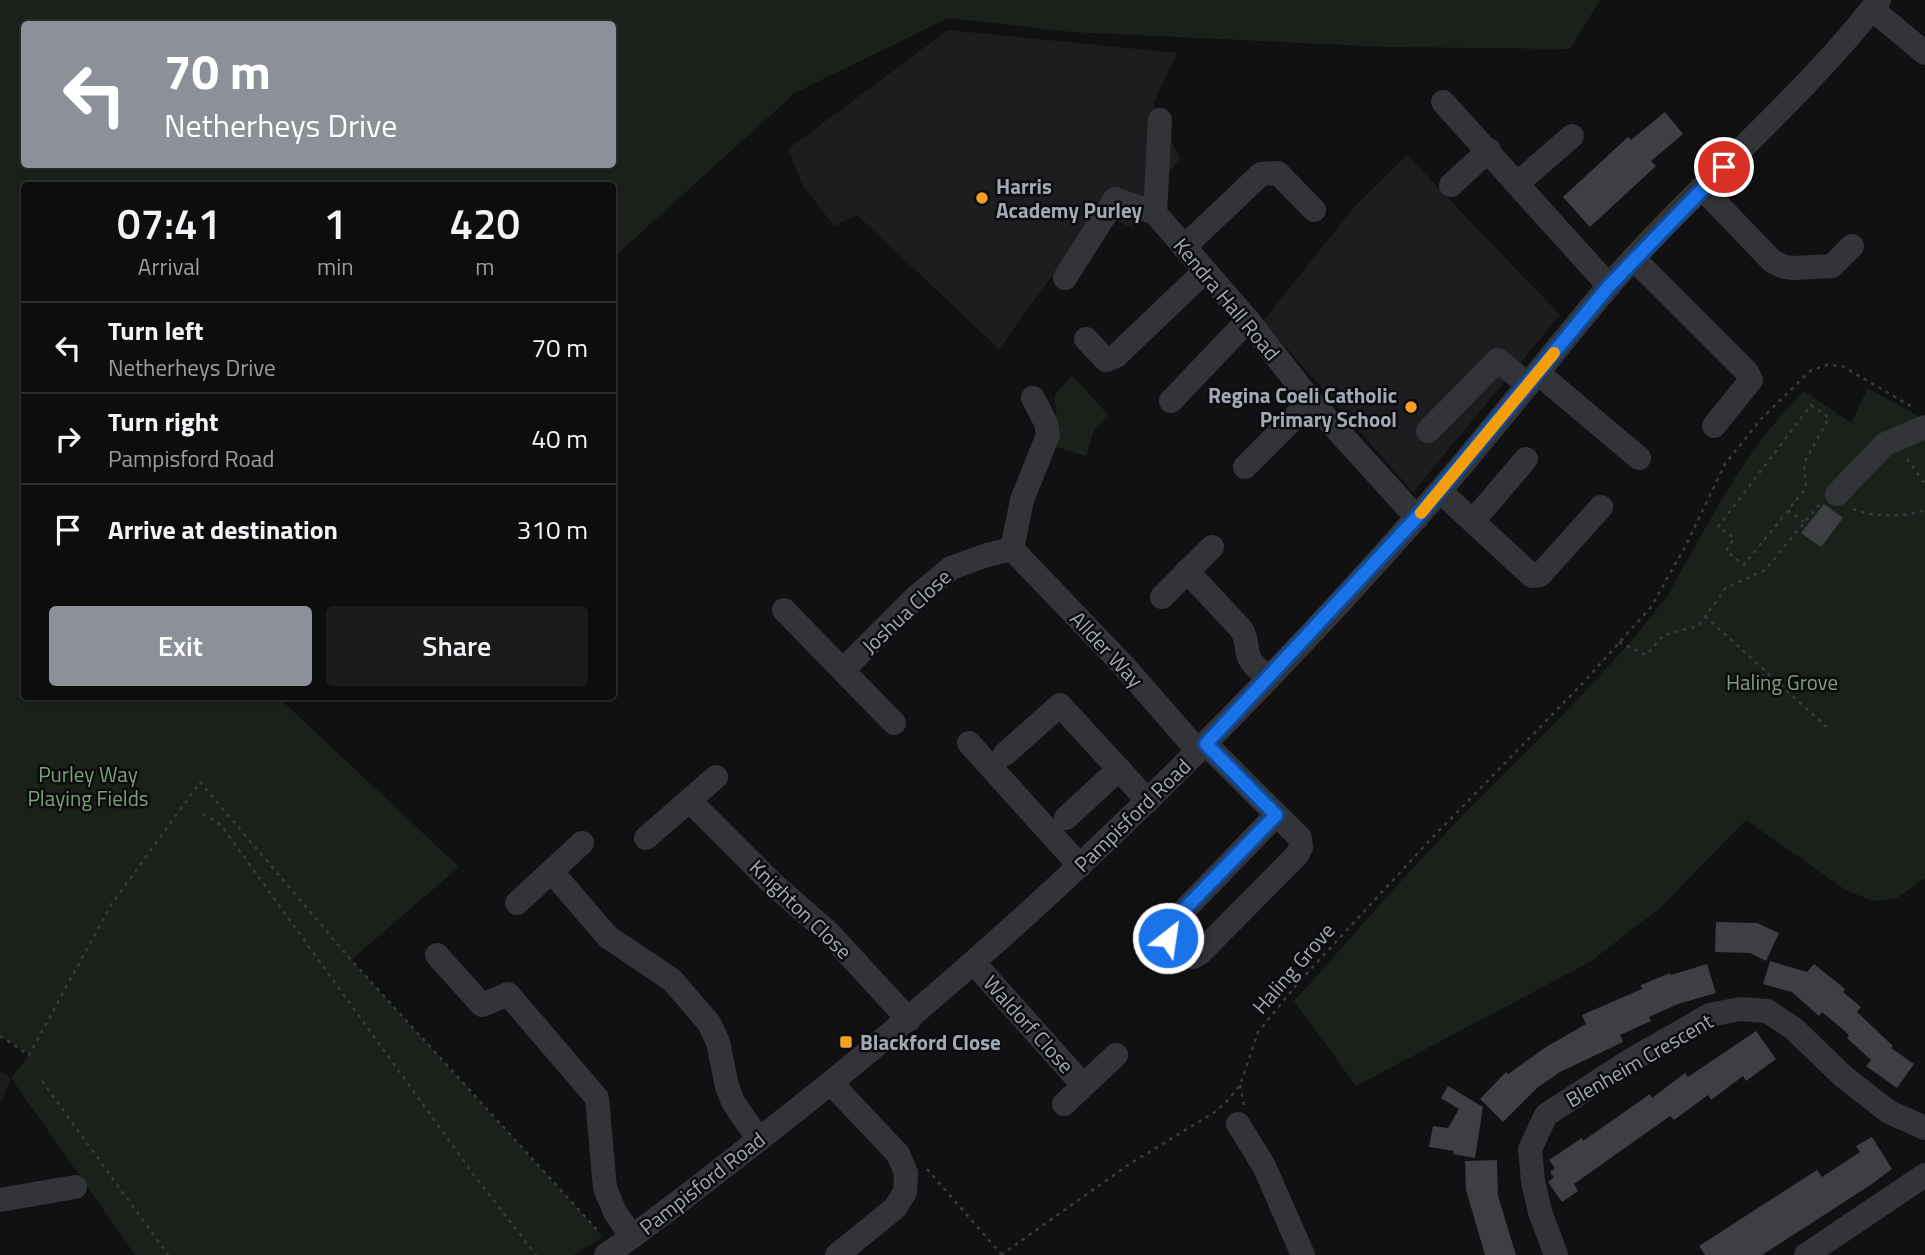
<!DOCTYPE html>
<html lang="en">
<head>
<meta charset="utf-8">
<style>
	:root { --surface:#0d0d0e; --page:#1b1b1c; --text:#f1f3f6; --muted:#9a9c9e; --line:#2d2d2e; --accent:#8c9099 }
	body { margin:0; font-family:"Titillium Web",sans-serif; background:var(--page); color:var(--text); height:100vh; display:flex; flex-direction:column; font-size:26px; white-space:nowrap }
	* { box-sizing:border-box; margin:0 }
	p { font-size:23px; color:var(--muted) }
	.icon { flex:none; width:38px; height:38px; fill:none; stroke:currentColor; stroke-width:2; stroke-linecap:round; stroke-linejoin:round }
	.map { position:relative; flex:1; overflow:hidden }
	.drawer { position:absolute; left:21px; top:182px; width:595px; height:518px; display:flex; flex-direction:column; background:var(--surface); border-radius:7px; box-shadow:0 2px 5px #0004,0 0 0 2px var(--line) }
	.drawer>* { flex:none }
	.banner { position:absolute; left:21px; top:21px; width:595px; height:147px; border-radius:7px; box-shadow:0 2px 5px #0004,0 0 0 2px var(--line); background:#8c9099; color:#fff; overflow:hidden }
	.pin { position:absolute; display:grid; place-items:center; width:60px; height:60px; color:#fff; margin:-30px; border:4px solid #fff; border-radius:50%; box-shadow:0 2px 7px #0007 }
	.me { position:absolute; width:77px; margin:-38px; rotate:30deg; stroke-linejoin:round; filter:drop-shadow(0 0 5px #0008) }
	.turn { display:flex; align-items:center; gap:24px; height:147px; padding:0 28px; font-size:32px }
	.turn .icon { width:91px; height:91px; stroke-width:2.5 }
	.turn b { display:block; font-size:49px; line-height:60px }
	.eta { display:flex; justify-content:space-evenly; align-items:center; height:119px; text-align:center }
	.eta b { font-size:42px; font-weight:600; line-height:49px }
	.action { display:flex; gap:14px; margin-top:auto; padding:14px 28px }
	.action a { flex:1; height:80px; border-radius:7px; background:var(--accent); color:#fff; font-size:28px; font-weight:600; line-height:80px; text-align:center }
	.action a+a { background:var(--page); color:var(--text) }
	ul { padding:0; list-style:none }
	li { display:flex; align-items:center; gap:21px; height:91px; padding:0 28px; border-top:2px solid var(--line) }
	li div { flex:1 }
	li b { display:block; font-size:26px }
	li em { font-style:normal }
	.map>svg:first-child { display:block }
</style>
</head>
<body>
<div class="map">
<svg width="1925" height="1255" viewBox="0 0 1925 1255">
	<rect width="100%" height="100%" fill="#111113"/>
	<g fill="#1d1d20">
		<polygon points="948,30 1177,53 1153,104 1180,158 1131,228 1099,211 999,349 857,215 834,226 803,186 788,149"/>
		<polygon points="1407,155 1560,315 1413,492 1263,321 1356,205"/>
		<polygon points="0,1070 11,1078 0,1105"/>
	</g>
	<g fill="#19211a" fill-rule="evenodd">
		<path d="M0,0H1600L1570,49L1386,47L1071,32L948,18L795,93L613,258L612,186H24V696L278,697L459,867L351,960L603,1237L574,1255H135L11,1078L29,1055L0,1036ZM24,24H612V164H24Z"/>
		<polygon points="1072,375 1109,416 1094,430 1086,456 1056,447 1058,426 1054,396"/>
		<path d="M1868,388L1925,420V878L1897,898L1873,901L1847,891L1746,820L1661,907L1590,962L1356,1086L1294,1001C1352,937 1408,871 1469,809C1537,740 1610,672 1668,595C1708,524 1745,448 1804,391L1851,423Z"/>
	</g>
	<g fill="#3d3f43">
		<polygon points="1665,112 1683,134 1651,161 1656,166 1590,227 1563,197 1628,137 1631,140"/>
		<polygon points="1824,504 1843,518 1821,547 1801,533"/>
		<polygon points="1716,922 1757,923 1779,933 1766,961 1750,953 1715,952"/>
		<polygon points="1770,961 1807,972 1814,964 1845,989 1843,992 1861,1007 1857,1012 1893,1046 1891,1048 1914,1064 1897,1088 1866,1066 1871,1060 1847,1038 1849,1036 1846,1032 1822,1012 1819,1016 1792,992 1763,984"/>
		<polygon points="1707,964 1716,993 1678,1004 1649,1017 1651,1021 1620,1035 1623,1042 1560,1072 1537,1088 1503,1122 1480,1099 1506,1072 1508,1074 1546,1047 1586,1024 1582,1015 1642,989 1641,985 1670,973 1671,975"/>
		<polygon points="1756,1031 1776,1059 1746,1081 1743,1076 1711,1100 1708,1095 1674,1120 1670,1116 1574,1184 1578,1191 1562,1202 1548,1182 1554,1177 1550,1172 1555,1168 1549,1160 1582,1138 1583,1141 1650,1094 1652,1098 1685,1073 1688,1077"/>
		<polygon points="1448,1086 1483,1107 1475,1158 1453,1154 1454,1151 1429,1147 1433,1126 1448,1128 1459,1109 1441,1098"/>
		<polygon points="1872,1137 1892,1169 1872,1184 1762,1255 1705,1255 1699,1246 1817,1170 1822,1177 1860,1152 1856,1146"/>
		<polygon points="1497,1160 1498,1196 1516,1255 1485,1255 1466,1190 1465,1161"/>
	</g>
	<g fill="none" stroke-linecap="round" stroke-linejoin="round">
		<g stroke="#383b3f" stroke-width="2.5" stroke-dasharray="3.5 5" stroke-linecap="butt">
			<polygon points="1811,405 1829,418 1804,463 1806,488 1744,565 1726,551 1734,538 1718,527"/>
			<polyline points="1907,459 1925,484"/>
			<path d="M1853,509C1873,517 1905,518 1925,510"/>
			<polyline points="1788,510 1804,522"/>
			<polyline points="1705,616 1831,731"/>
			<polyline points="1619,642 1646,655 1664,635 1698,626 1726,588 1765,570 1819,505"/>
			<polyline points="203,814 221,825 474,1175 536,1255"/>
			<polyline points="0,1036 29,1055 111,905 200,782 351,960 600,1233"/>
			<polyline points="42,1081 168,1255"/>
			<polyline points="1240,1085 1244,1105"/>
			<polyline points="927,1169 1001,1254"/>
			<polyline points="1001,1255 1128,1165 1215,1112 1229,1099 1240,1085 1258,1032 1298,983 1430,840 1583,683 1651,607 1686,545 1725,464 1761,419 1810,371 1827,365 1842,366 1914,408"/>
		</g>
		<g stroke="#323438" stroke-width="24">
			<polyline points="1872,9 1925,53"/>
			<polyline points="1443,102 1609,286"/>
			<polyline points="1160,120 1155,213 1248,320 1311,401 1417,518"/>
			<polyline points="1518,183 1572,136"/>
			<polyline points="1451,185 1489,150"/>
			<polyline points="1703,189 1773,262 1785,267 1794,268 1832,266 1852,246"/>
			<polyline points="1184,247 1261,174 1278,173 1314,210"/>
			<polyline points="1634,259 1747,372 1751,380 1714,426"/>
			<polyline points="1065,278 1115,199 1155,213"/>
			<polyline points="1086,339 1106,360 1116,356 1205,271"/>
			<polyline points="1538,373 1639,458"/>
			<polyline points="1171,401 1248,320"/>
			<polyline points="1428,431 1498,360 1528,385"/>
			<polyline points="1245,467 1311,401"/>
			<polyline points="1440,491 1532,576 1540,575 1601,507"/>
			<polyline points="1837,494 1885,444 1925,427"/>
			<polyline points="1473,521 1526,459"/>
			<polyline points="1012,549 1124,666 1198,751"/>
			<polyline points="1012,549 1022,500 1048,435 1046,423 1033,398"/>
			<path d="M1187,571L1241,629C1248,639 1245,646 1249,657C1252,665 1262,672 1269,678"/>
			<polyline points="1162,597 1212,547"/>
			<polyline points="784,610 894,723"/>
			<polyline points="844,669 916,597 951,568 987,555 1012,549"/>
			<polyline points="969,743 1080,866"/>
			<path d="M1206,744L1300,838L1301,847L1297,855L1200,953L1193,957C1178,956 1162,940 1170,925L1276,815"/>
			<polyline points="1005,754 1060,705 1148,801"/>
			<polyline points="690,801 772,883 829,933 909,1020"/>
			<polyline points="1066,818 1119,769"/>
			<polyline points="646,838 716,777"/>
			<polyline points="552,872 608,937 672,980 709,1023 718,1042 727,1086 733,1102 759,1140"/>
			<polyline points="517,903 582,843"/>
			<polyline points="437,955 482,1005 508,994 597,1098 605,1188 615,1212 632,1237"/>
			<polyline points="974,963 1083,1085"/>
			<polyline points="831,1083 898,1154 906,1173 905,1192 895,1208 837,1255"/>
			<polyline points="1064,1104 1116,1055"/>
			<polyline points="1238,1124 1264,1166 1303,1255"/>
			<polyline points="0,1200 75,1187"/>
			<path d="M606,1255C663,1216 717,1172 771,1130C1006,947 1220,740 1417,517C1483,443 1543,364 1607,288C1693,188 1798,104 1879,0"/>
			<polyline points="1556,1255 1540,1212 1533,1181 1530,1149 1546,1115 1626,1063 1710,1015 1740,1009 1767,1011 1793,1028 1844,1077 1889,1112 1925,1128"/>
			<polyline points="1806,1255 1925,1175"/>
		</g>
	</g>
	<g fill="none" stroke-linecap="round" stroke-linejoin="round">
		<g stroke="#114b97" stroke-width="18">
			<polyline id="route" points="1168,938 1167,931 1172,922 1276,815 1206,744 1417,517 1609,286 1724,167"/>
		</g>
		<use href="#route" stroke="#1a73e8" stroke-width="12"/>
		<polyline stroke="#f59e0b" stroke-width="12" points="1421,513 1554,353"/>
	</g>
	<g fill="#f79e25" stroke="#0c0c0e" stroke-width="2.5">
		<circle cx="982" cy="198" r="7"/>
		<circle cx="1411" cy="407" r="7"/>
		<rect x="839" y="1035" width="14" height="14" rx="3.5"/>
	</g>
	<g text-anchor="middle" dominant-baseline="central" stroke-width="5" stroke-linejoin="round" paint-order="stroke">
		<g font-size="21" font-weight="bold" fill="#a2a9b4" stroke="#0c0c0e" text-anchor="start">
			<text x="996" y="186">Harris<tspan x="996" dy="24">Academy Purley</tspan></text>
			<text x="1397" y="395" text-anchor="end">Regina Coeli Catholic<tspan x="1397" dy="24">Primary School</tspan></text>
			<text x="860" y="1042">Blackford Close</text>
		</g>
		<g font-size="21" fill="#a2a9b4" stroke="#0c0c0e">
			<text transform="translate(1227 299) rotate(50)">Kendra Hall Road</text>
			<text transform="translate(906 611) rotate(-43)">Joshua Close</text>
			<text transform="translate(1107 649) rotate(47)">Allder Way</text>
			<text transform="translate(1132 815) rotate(-44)">Pampisford Road</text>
			<text transform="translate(801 909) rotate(44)">Knighton Close</text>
			<text transform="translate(1293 968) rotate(-49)">Haling Grove</text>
			<text transform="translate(1029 1024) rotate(48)">Waldorf Close</text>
			<text transform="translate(1639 1060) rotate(-30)">Blenheim Crescent</text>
			<text transform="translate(702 1183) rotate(-38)">Pampisford Road</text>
		</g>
		<g font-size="21" fill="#79a078" stroke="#0c0c0e">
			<text x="1782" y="682">Haling Grove</text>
			<text x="88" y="774">Purley Way<tspan x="88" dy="24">Playing Fields</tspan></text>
		</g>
	</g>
</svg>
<div class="pin" style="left:1724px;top:167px;background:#d93025"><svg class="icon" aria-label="arrive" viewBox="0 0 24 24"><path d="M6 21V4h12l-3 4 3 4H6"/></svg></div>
<svg class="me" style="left:1168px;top:938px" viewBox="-20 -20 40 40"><circle r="17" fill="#1a73e8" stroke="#fff" stroke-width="3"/><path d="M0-11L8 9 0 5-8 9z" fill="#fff"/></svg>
<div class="banner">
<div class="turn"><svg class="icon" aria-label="left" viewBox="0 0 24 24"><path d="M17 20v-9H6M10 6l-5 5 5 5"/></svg><div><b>70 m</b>Netherheys Drive</div></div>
</div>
<section class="drawer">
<div class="eta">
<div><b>07:41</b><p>Arrival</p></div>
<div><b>1</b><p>min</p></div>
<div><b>420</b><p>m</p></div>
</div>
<ul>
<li><svg class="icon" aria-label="left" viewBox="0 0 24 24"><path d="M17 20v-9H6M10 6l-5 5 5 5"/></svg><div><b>Turn left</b><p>Netherheys Drive</p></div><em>70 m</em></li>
<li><svg class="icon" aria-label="right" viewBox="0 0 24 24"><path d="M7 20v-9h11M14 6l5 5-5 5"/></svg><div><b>Turn right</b><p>Pampisford Road</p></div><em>40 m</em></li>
<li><svg class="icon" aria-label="arrive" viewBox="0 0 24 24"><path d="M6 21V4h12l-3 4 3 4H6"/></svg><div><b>Arrive at destination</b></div><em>310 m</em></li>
</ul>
<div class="action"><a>Exit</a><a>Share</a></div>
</section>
</div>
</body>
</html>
